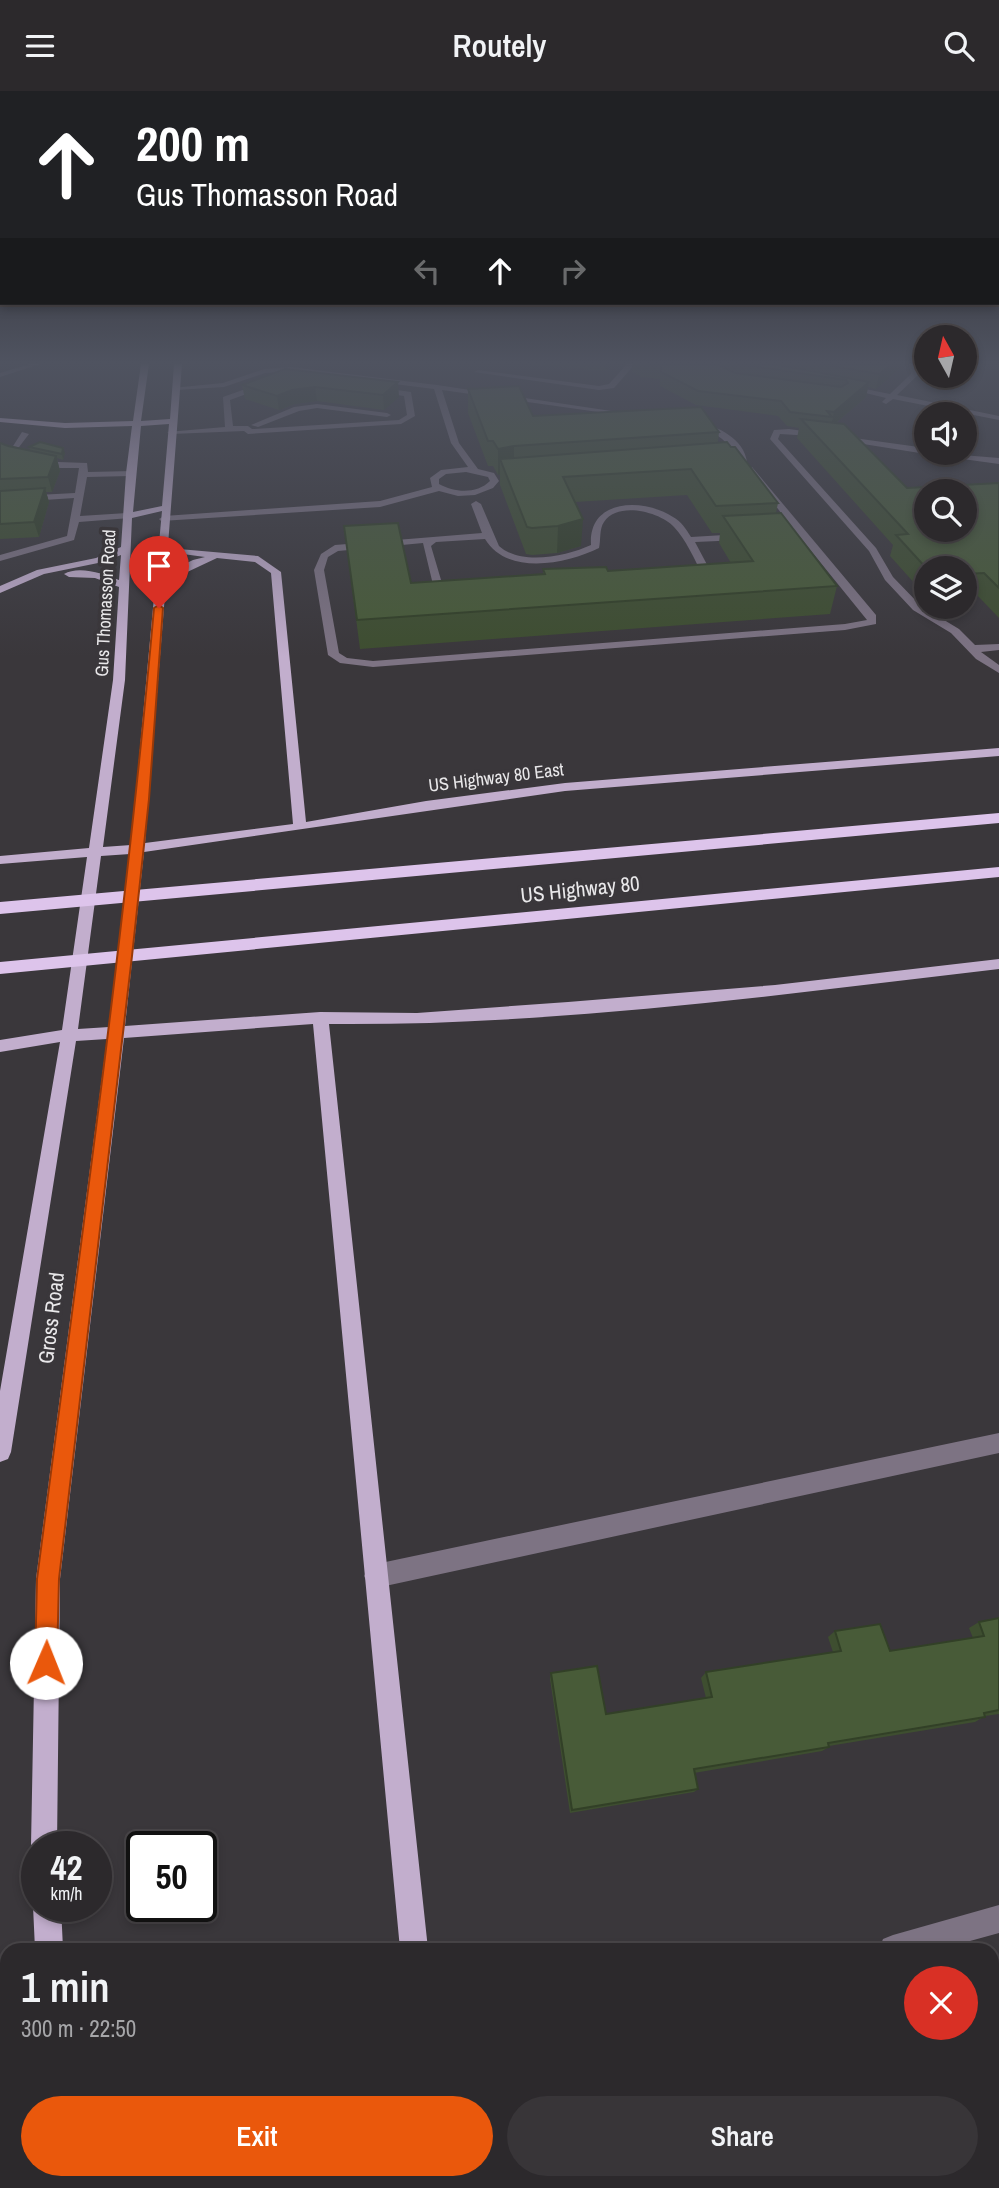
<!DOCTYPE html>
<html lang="en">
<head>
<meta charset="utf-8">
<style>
	:root { --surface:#2c292c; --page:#383538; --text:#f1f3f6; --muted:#a6a6a9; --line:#484548; --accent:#ea580c }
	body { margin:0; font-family:"Archivo Narrow",sans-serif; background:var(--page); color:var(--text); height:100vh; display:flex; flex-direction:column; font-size:26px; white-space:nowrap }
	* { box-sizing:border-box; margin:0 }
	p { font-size:23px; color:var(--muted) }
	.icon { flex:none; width:38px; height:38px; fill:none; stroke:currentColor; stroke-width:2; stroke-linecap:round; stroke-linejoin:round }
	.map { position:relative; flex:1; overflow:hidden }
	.details { position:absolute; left:0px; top:1852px; width:999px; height:247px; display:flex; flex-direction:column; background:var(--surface); border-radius:21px 21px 0 0; box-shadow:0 4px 10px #0003,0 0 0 2px var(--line) }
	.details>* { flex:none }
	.top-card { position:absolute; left:0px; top:0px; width:999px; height:214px; box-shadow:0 4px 10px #0003,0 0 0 2px var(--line); background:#202124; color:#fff; overflow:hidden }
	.needle { width:46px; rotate:352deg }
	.buttons { position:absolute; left:914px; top:234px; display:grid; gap:14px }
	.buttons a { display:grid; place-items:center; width:63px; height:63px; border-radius:50%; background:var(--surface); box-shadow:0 4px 10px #0003,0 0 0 2px var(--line); font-size:35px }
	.speed { position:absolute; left:21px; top:1740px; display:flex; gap:14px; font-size:35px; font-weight:700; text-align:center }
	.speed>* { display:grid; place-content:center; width:91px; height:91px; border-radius:50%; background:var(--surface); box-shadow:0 4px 10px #0003,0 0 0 2px var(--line); line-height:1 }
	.speed small { font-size:18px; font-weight:400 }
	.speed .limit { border:4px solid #111; border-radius:10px; background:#fff; color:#111 }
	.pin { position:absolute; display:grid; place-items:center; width:60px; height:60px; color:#fff; margin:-72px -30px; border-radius:50% 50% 50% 0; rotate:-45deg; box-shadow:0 0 7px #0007 }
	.pin .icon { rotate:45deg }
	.me { position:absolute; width:77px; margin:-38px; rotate:1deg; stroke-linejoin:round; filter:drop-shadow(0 0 5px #0008) }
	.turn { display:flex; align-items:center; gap:24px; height:147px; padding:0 21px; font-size:32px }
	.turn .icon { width:91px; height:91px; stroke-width:2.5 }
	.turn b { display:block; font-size:49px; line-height:60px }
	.lanes { display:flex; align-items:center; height:66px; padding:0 21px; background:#0003; justify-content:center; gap:35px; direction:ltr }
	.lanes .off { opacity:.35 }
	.round { display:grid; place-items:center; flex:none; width:74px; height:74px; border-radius:37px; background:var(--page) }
	.overview { display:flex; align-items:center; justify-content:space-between; height:119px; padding:0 21px }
	h1 { font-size:42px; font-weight:600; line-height:52px }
	.cta { display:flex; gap:14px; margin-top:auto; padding:14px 21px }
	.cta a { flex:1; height:80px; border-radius:42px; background:var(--accent); color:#fff; font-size:28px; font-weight:600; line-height:80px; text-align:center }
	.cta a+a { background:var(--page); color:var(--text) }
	header { display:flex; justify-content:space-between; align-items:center; height:91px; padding:0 21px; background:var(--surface); font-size:32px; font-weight:600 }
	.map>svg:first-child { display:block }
</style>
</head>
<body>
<header><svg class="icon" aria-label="menu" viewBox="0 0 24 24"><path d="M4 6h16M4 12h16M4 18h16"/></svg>Routely<svg class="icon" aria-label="search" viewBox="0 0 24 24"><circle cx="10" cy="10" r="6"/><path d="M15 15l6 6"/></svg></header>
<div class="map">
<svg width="999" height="2097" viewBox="0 0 999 2097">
	<rect width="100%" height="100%" fill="#3a373b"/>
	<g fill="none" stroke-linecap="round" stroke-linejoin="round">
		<g fill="#7d7383" fill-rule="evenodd">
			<polygon points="30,273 40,273 0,286 0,282"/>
			<polygon points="627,273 635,273 614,297 599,299 474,281 478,279 599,295 609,293"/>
			<polygon points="909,273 915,273 919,283 897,304 999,325 999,329 893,308 886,313 882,311 886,307 841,296 845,294 890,303 911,283"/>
			<path d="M291,276L437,294L638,324L634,326L442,299L459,352L478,378L494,382L499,390L493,397L475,404L458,405L439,400L380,416L161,430L159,428L164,425L380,410L432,396L430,387L441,379L468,376L451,352L434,298L291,280L265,282L224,296L176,299L172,297L223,292L264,278ZM466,381L488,386L490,390C477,403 455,402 439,393V388L446,383Z"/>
			<polygon points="265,291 268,295 230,309 233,335 248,335 252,338 399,329 407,324 404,305 372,300 375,296 411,301 415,325 401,333 248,343 244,340 171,343 167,341 225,336 223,306"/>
			<polygon points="317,313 387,322 391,324 387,326 317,317 299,320 258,336 251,334 294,316"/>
			<path d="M697,331C718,335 744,348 747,371L731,372V368L738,367C726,349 716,340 694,335Z"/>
			<polygon points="789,338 926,357 926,363 813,345 780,343 778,348 876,457 893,486 921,515 959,538 975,554 999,553 999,559 981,561 999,574 999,582 976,568 951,542 913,519 885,489 869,460 770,348 774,339"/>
			<polygon points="22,341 29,343 16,360 58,371 87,372 88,381 133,380 133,384 130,385 87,386 80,425 127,422 130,423 130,427 79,431 74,449 0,470 0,464 67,445 74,407 0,412 0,406 75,402 79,377 58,377 8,363"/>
			<polygon points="937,362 999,367 999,373 941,365"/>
			<path d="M752,376L876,524V533L845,539L373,576L340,572L328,564L314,479L321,463L335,454L482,442L471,413L476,410L481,413L499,455C521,475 567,465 591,454C588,407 644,407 673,426C681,430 686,438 691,446L741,443L746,446L741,449L695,451L712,483L709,491L698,493L693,490L702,483C694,467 686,449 674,436C660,421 618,410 604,431C599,438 601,449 599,457C567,473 507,485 485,448L436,451L431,455L444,499L455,503L450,506L435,502L423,452L338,460L328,466L324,479L339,562L347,567L373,570L845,533L867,529L799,445L770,446V442L795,440L748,379Z"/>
			<polygon points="999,1342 999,1362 376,1497 368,1493 364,1485 368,1477 376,1473"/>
			<polygon points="999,1814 999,1842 941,1858 879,1858 883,1848 893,1844"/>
		</g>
		<g fill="#c2aecd" fill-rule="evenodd">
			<path d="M141,273H149L141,330L170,328L174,273H182L168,454L179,458L258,465L281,481L306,731L426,710L565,692L999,657V665L565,700L144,761L125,935L320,921L417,922L568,911L775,894L999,868V878C778,904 552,935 329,933L428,1858H400L313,933L124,947L60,1488L57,1755H37V1765L31,1755L36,1488L107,948L76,950L11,1361L8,1368L0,1371V1300L60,951L0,961V949L62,939L87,766L0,773V765L89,757L113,589L119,496L95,487L69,486L64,483C79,474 104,483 119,489L121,464L103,471L44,483L0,502V495L37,479L96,467L121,456L126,382L132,335L65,337L0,331V327L65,332L133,330ZM169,333L162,415L133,421L141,335ZM162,420L131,754L103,756L125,589L132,427ZM168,461L205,466L193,469L166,482ZM217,467L255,471L271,482L293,733L145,752L166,491ZM130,763L109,936L78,938L101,765Z"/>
			<polygon points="37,1806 37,1815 61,1815 63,1858 35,1858 33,1815"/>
			<polygon points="43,2091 75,2091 76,2097 44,2097"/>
			<polygon points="327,2091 360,2091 358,2097 324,2097"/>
		</g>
		<g fill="#ddc4eb" fill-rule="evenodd">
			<polygon points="999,722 999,732 0,823 0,811"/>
			<polygon points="999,776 999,786 0,883 0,871"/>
		</g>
	</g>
	<g fill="#3e4e30">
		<polygon points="525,273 612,273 605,280"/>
		<polygon points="632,273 903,273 901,276 876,298 868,296 866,306 836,332 907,397 999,392 999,527 976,503 964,504 964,478 926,478 926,505 890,465 893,454 797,347 799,337 787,335 778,325 696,314 660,295 660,288 642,286 632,281"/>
		<polygon points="285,278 399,306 384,319 317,310 294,313 279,319 245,308 242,294"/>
		<polygon points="468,298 533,325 719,341 718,351 778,412 776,422 837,495 830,523 360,558 344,435 411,492 543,483 543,478 608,480 731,472 719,452 720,442 712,442 687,404 575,411 581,455 557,462 532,464 526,463 500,394 500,383 498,384 493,375 488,375 468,322"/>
		<polygon points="0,352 30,359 29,356 65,362 63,369 57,367 60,380 52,401 46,401 49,411 39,446 0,448"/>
		<polygon points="999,1527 999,1623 985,1625 975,1631 829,1655 829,1656 822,1660 694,1682 698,1698 694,1701 570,1722 550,1588 551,1582 606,1623 706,1607 701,1587 706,1581 833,1561 828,1546 835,1540 890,1560 973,1547 969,1537 979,1531"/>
		<polygon points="999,2041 999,2097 713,2097 741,2091 992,2091 992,2043"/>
	</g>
	<g fill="#324027">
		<polygon points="606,273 612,273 605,280"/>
		<polygon points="892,273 903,273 901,276 876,298 879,283"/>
		<polygon points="398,291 399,306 384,319 383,304"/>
		<polygon points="869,291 866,306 831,336 834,321"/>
		<polygon points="315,296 317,310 294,313 279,319 277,305 292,299"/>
		<polygon points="514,355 514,380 500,368 500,383 498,384 498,358"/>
		<polygon points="63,357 65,362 63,369 62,363"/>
		<polygon points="56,365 60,380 52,401 48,386"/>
		<polygon points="45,397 49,411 39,446 34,431"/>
		<polygon points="583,428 581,455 557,462 558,435"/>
	</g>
	<g fill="#485b38" stroke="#324027" stroke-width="2" fill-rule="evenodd">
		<polygon points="648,273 717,273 735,282 841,296 848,292 846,289 738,273 774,273 869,291 834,321 827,320 832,326 790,321 781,310 698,300 661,281 661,274"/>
		<polygon points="820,273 892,273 879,283"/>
		<polygon points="285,278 398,291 383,304 315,296 292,299 277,305 242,294"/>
		<polygon points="519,295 533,325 701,316 719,341 514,355 498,358 493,350 488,350 468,298"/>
		<path d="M801,328L844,333L907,397L999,392V497L984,482L964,483V478H927L896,444L908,443ZM926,401H964V439H926Z"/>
		<polygon points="40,351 63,357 62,363 29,356"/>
		<polygon points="727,351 731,356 735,356 778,412 716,415 691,378 563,386 583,428 558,435 532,437 527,436 500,368"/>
		<polygon points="0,352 8,355 56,365 48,386 0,388"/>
		<polygon points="45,397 34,431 0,433 0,400"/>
		<polygon points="781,422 837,495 357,529 344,435 398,432 411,492 545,483 543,478 606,476 608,480 753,470 723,425"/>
		<polygon points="999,1527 999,1619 984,1622 985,1626 828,1652 829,1656 694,1678 698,1698 572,1719 551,1582 597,1575 606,1623 712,1606 706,1581 841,1560 835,1540 880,1533 890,1560 984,1545 979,1531"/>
		<polygon points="999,2049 999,2097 749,2097 778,2091 992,2091 992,2051"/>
	</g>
	<linearGradient id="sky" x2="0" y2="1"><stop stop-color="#201e20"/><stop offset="0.48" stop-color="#4f5360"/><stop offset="1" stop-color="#4f5360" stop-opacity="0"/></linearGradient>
	<rect width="999" height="566" fill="url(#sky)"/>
	<path fill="#ea580c" stroke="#983908" stroke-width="2" d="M159,514L163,517L149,708L132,865L59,1488L57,1572L54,1580L46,1583L39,1580L35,1572L37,1488C79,1164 125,842 154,517Z"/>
	<g text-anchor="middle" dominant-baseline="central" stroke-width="7" stroke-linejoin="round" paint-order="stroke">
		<g font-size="18" fill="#e9e8ea" stroke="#3a373b">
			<text transform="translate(105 512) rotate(-87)">Gus Thomasson Road</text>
			<text transform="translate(496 686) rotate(-7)">US Highway 80 East</text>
		</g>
		<g font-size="21" fill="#e9e8ea" stroke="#3a373b">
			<text transform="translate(580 798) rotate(-6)">US Highway 80</text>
			<text transform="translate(51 1227) rotate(-83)">Gross Road</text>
		</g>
	</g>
</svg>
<div class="buttons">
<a><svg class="needle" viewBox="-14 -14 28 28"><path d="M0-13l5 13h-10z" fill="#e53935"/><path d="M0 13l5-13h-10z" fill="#a6a6a9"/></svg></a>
<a><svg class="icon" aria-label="sound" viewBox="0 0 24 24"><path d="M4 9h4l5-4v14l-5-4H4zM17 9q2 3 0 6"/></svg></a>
<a><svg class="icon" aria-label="search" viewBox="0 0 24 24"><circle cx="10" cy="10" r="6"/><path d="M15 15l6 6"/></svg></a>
<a><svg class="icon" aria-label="layers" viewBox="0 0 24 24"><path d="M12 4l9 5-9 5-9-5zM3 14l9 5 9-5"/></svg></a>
</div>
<div class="speed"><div>42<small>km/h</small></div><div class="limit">50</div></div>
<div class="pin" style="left:159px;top:517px;background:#d93025"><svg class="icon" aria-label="arrive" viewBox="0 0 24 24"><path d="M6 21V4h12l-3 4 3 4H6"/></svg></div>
<svg class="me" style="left:46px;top:1572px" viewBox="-20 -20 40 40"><circle r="19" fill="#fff"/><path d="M0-13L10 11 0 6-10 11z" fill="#ea580c"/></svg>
<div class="top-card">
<div class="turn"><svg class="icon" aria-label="ahead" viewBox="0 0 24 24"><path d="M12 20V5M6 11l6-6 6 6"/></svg><div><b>200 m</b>Gus Thomasson Road</div></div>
<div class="lanes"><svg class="icon off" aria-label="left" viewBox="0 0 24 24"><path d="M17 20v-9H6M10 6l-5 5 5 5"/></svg><svg class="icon" aria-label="ahead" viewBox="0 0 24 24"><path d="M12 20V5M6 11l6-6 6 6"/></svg><svg class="icon off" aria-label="right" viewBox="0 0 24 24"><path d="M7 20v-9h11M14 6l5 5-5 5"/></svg></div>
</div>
<section class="details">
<div class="overview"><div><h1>1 min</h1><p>300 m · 22:50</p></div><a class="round" style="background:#d93025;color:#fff"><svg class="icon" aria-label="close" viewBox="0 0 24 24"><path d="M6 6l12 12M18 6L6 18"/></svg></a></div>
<div class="cta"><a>Exit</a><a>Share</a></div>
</section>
</div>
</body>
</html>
